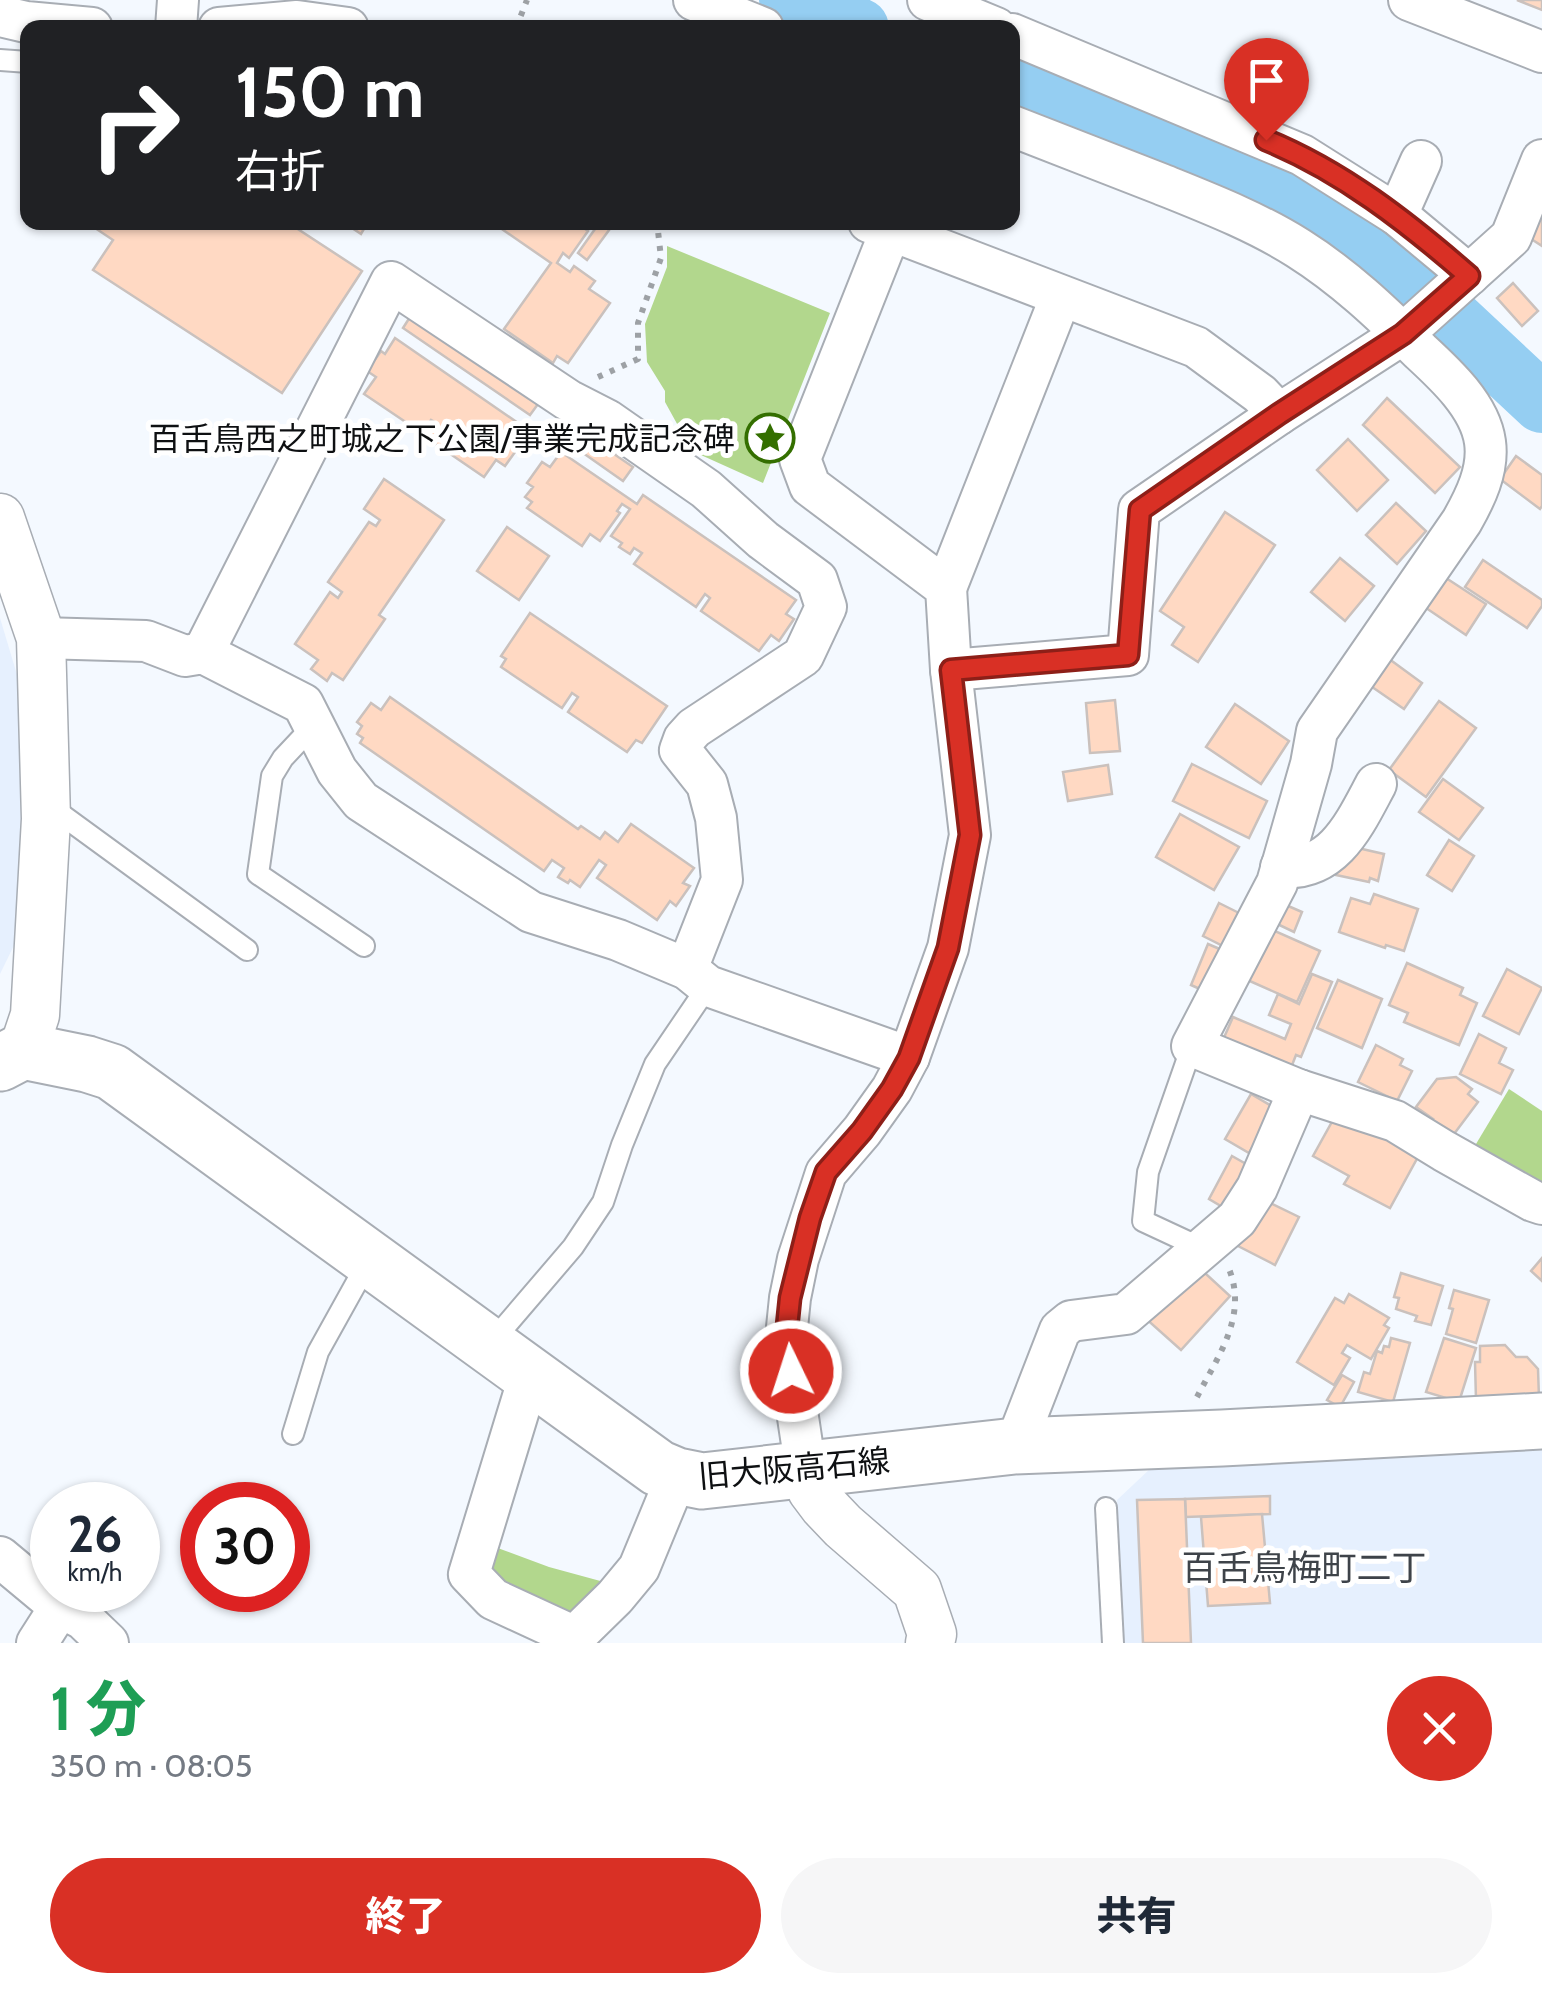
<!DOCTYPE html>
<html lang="ja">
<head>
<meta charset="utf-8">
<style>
	:root { --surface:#fff; --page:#f6f6f7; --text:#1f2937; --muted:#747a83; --accent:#d93025 }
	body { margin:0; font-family:Cabin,"Noto Sans JP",sans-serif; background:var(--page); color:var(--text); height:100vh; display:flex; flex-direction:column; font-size:38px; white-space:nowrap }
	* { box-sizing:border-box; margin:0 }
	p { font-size:32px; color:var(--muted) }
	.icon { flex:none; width:55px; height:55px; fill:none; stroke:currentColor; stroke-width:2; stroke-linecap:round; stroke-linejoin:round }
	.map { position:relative; height:1643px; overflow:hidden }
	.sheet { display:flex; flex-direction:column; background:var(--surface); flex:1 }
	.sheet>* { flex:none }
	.hud { position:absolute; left:20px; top:20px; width:1000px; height:210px; border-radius:20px; box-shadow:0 2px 8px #0004; background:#202124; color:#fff; overflow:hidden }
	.speed { position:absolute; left:30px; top:1482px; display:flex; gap:20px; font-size:50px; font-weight:700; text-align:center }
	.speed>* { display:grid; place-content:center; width:130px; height:130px; border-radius:50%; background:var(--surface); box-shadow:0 2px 8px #0004; line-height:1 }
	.speed small { font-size:25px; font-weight:400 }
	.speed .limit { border:15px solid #d22; background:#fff; color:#111 }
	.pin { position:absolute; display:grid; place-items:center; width:85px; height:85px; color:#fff; margin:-102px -42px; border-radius:50% 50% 50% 0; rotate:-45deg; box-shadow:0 0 10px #0007 }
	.pin .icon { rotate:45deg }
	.me { position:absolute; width:110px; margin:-55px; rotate:356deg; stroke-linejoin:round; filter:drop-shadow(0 0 8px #0008) }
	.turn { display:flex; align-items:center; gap:35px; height:210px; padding:0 50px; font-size:45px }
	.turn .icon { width:130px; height:130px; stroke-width:2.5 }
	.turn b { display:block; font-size:70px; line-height:85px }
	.round { display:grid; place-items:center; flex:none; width:105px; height:105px; border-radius:52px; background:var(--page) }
	.summary { display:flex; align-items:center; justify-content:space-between; height:170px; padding:0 50px }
	h1 { font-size:60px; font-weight:800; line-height:75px; color:#1e9e55 }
	.primary-button { display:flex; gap:20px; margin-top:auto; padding:20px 50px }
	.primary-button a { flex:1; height:115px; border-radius:60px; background:var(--accent); color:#fff; font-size:40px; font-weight:800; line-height:115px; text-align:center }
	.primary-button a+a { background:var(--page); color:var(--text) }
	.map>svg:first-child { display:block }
</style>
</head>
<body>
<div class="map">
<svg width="1542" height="1643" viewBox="0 0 1542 1643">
	<rect width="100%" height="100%" fill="#f4f9ff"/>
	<g fill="#e6f0fe">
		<polygon points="0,618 27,708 18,937 0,974"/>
		<polygon points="1542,1450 1542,1643 1124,1643 1117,1500 1151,1468"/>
	</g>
	<g fill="#b2d78d">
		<polygon points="667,246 830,313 763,483 692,451 665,402 665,391 647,362 645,324 667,267"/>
		<polygon points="1509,1089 1542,1111 1542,1190 1470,1154"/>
		<polygon points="484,1543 549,1567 615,1585 572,1617 494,1582"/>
	</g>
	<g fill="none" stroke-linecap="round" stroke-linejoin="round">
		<g stroke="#95cef2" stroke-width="60">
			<polyline points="789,0 859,28"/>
			<polyline points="1012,86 1219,162 1304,204 1357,239 1421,290 1542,403"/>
		</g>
	</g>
	<g fill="#ffd9c3" stroke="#cac1bd" stroke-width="2.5">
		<polygon points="1517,0 1542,0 1542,10"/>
		<polygon points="1542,210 1542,246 1525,235"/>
		<polygon points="99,222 287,222 362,271 282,393 93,270 113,240 95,228"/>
		<polygon points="343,222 368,222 361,234"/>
		<polygon points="498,222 583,222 581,226 588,231 569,258 563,253 557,263 570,272 574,266 595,281 589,289 610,303 568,363 557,356 553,363 504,329 551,263 496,225"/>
		<polygon points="600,222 615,222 587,260 578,253"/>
		<polygon points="1513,283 1538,311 1522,326 1497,298"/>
		<polygon points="410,317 538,404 530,415 403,328"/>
		<polygon points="395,338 521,425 511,439 520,445 505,466 496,460 484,477 427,438 438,424 431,420 422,433 364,394 376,377 367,371 381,351 385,354"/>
		<polygon points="1387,398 1460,467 1435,493 1363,425"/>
		<polygon points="582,432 633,467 623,481 573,446"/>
		<polygon points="1348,439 1388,480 1357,511 1317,470"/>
		<polygon points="561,452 637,504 643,495 796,600 786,614 794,619 779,641 771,635 759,651 701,611 710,598 705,594 696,607 634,564 642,553 634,548 630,554 619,547 622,543 611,536 630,509 622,504 617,511 620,513 600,541 590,534 582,546 527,508 532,502 525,497 533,487 527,483 542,462 550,467"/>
		<polygon points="1516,456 1542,475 1542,506 1540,509 1500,479"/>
		<polygon points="384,479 444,520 379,615 385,619 343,680 332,673 327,681 311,669 318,660 295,644 330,592 338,598 342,592 328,582 369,522 376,526 380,520 364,509"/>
		<polygon points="1396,503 1426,531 1397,564 1366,535"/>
		<polygon points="1225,512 1275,545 1198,662 1172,645 1184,627 1160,611"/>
		<polygon points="507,527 549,556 519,600 477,571"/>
		<polygon points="1340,558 1374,586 1345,621 1311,592"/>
		<polygon points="1483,560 1542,600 1542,606 1527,628 1465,587"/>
		<polygon points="1446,578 1486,604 1466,635 1426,608"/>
		<polygon points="530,613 667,706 642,743 636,740 627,752 568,712 578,697 572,693 562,708 501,667 506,659 501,656"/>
		<polygon points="1381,653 1422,683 1404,709 1362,680"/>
		<polygon points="390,697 578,829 581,826 600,839 605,832 618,842 631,824 694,868 683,883 690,886 676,906 670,901 657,920 597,878 606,865 599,860 580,887 570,880 568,883 558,877 564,868 552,860 544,871 360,743 363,738 357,734 362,726 357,722 371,703 381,710"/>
		<polygon points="1115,700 1120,751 1090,753 1086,703"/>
		<polygon points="1439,701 1476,728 1426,797 1389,770"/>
		<polygon points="1235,704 1289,741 1261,784 1206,747"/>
		<polygon points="1192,764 1267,801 1249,838 1173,801"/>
		<polygon points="1108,765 1112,794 1068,801 1063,772"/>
		<polygon points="1443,779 1483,808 1459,840 1419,812"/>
		<polygon points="1180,814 1239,847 1214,890 1156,857"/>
		<polygon points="1449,840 1474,856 1452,891 1427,875"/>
		<polygon points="1349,846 1384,854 1378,881 1370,878 1369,882 1336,875 1340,857"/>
		<polygon points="1374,894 1418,909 1404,951 1386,945 1385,948 1339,932 1351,898 1370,904"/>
		<polygon points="1279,902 1302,912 1294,932 1271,921"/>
		<polygon points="1219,903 1245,916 1229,949 1203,936"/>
		<polygon points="1266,927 1320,951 1297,1002 1243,978"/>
		<polygon points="1208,944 1229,953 1211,994 1191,985"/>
		<polygon points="1407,963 1463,988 1460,995 1477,1003 1459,1045 1404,1022 1408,1013 1389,1005"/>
		<polygon points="1507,969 1542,988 1519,1034 1483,1016"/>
		<polygon points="1312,974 1332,982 1301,1057 1296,1055 1289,1073 1219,1049 1233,1017 1285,1039 1291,1024 1269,1015 1278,994 1299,1004"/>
		<polygon points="1338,980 1382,999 1362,1048 1317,1028"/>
		<polygon points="1479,1034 1506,1048 1499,1063 1513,1070 1501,1094 1460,1074"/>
		<polygon points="1376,1045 1403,1059 1400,1065 1412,1071 1397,1101 1358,1082"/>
		<polygon points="1456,1077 1472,1089 1468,1094 1478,1102 1451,1138 1430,1122 1433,1119 1416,1107 1437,1079"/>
		<polygon points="1251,1094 1275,1108 1249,1153 1225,1139"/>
		<polygon points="1338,1111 1419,1155 1390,1208 1344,1184 1349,1176 1313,1156"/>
		<polygon points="1232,1156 1255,1169 1231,1212 1209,1199"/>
		<polygon points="1262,1199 1299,1217 1275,1265 1238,1246"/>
		<polygon points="1542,1258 1542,1281 1531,1271"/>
		<polygon points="1194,1263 1230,1296 1181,1350 1144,1317"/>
		<polygon points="1401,1273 1443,1286 1431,1325 1415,1321 1417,1316 1396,1309 1399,1298 1394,1297"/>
		<polygon points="1454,1290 1489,1300 1476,1343 1446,1334 1453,1309 1449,1308"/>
		<polygon points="1349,1294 1389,1318 1384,1325 1389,1328 1371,1359 1347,1345 1342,1353 1350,1358 1334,1385 1297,1362 1335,1298 1344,1303"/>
		<polygon points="1391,1338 1410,1343 1393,1402 1358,1392 1364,1372 1370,1374 1377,1351 1382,1353 1384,1346 1389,1347"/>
		<polygon points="1444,1338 1476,1348 1459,1402 1426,1392"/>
		<polygon points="1505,1345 1516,1357 1527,1357 1538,1369 1539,1398 1476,1400 1475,1362 1480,1362 1480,1346"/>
		<polygon points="1342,1375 1354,1382 1340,1407 1327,1400"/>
		<polygon points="1270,1496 1270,1514 1186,1517 1185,1499"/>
		<polygon points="1185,1499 1191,1643 1143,1643 1137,1500"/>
		<polygon points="1262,1514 1270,1603 1208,1606 1201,1517"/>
	</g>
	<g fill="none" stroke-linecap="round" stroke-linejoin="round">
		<g stroke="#a8adb4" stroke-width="24">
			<g id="service">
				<polyline points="0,60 28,62"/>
				<polyline points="314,725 283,758 272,776 258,874 364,946"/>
				<polyline points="51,807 247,950"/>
				<polyline points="1192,1046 1148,1172 1143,1221 1201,1248"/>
				<polyline points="490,1344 573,1247 603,1202 622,1145 655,1064 708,986"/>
				<polyline points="293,1434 318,1352 368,1262"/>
				<polyline points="1106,1508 1113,1643"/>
			</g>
		</g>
		<g stroke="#a8adb4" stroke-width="44">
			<g id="minor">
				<polyline points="694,0 763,28"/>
				<polyline points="928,0 996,28"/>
				<polyline points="1409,0 1542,52"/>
				<polyline points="0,16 26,22 92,28"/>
				<polyline points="176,28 178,0"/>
				<polyline points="219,28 297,21 348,28"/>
				<polyline points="1012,34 1302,155 1397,215 1469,275"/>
				<path d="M1012,126C1062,145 1111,165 1161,184C1208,203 1255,221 1298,248C1344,277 1382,313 1420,351C1445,374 1480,406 1485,442C1489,470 1475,498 1462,521L1317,731L1311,764L1277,883L1192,1046L1299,1090L1395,1121L1444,1151L1533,1201L1542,1204"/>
				<polyline points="1397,215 1421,161"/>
				<polyline points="869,222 1196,347 1260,394 1279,414"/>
				<polyline points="946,588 1061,296"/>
				<polyline points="41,638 146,641 185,656 203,653 303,704 337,771 361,801 531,912 618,940 687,969 708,986 909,1057"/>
				<polyline points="203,653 391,282 568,400 607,420 706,489 763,540 817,580 826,607 803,656 694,728 684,739 680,750 707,784 716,818 722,880 687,969"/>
				<polyline points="951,670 1128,655 1139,510 1279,414 1403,334 1511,237 1542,160"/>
				<path d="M1281,867C1334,872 1355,823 1376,784"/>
				<polyline points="529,1377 469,1574 493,1599 575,1637"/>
				<polyline points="1015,1446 1060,1330 1071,1321 1126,1314 1237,1219 1257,1188 1299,1090"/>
				<polyline points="806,1471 786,1337 790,1298 798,1259 826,1173 862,1131 892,1089 909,1057 948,948 970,835 951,670 946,588 810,486 800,459 894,222"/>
				<polyline points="0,1557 60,1607 83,1619 108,1643"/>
				<polyline points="37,1643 60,1607"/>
				<polyline points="568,1643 615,1597 639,1568 677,1476"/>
			</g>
		</g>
		<g stroke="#a8adb4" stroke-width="51">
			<g id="tertiary">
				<polyline points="0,518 41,638 46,819 35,1015 23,1051"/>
				<polyline points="806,1471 812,1490 824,1506 843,1526 917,1590 932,1634 930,1643"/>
			</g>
		</g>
		<g stroke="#a8adb4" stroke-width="59">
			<polyline id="primary" points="0,1063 23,1051 87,1064 112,1072 658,1468 677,1476 702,1481 1015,1446 1222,1438 1542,1421"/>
		</g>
		<g stroke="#9da1a5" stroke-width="6" stroke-dasharray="5 8" stroke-linecap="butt">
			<polyline points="516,28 527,0"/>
			<polyline points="598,377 638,359 638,323 661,258 657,222"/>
			<path d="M1197,1397C1218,1356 1248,1316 1229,1269"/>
		</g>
		<use href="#service" stroke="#fff" stroke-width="20"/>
		<use href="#minor" stroke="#fff" stroke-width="40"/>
		<use href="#tertiary" stroke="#fff" stroke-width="48"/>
		<use href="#primary" stroke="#fff" stroke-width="55"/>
	</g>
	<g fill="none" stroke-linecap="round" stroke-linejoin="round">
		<g stroke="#8d1f18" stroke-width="25">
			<path id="route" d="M791,1371L786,1337L790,1298L810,1218L826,1172L862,1131L892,1089L909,1058L948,948L970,835L951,670L1128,655L1140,510L1279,414L1403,334L1469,276C1407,222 1342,171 1266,140"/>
		</g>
		<use href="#route" stroke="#d93025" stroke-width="18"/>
	</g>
	<defs>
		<g id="sight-ring" transform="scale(2.5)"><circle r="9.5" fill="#fff" stroke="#346f00" stroke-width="1.5"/><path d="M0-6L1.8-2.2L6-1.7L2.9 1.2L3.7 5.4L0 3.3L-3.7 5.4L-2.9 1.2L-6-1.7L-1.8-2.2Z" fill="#346f00"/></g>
	</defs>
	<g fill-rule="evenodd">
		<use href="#sight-ring" x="770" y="438"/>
	</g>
	<g text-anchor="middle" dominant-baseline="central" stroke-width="10" stroke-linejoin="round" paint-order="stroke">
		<g font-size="32" fill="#0e1012" stroke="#fff" text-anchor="end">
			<text x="735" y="438">百舌鳥西之町城之下公園/事業完成記念碑</text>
		</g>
		<g font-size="32" fill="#0e1012" stroke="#fff">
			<text transform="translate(794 1468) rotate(-5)">旧大阪高石線</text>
		</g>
		<g font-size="35" fill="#3e4349" stroke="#fff">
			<text x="1304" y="1567">百舌鳥梅町二丁</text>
		</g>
	</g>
</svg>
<div class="speed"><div>26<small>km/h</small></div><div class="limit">30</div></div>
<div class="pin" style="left:1266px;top:140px;background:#d93025"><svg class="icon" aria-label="arrive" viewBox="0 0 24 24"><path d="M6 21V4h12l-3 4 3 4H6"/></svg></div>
<svg class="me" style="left:791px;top:1371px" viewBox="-20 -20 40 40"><circle r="17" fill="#d93025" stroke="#fff" stroke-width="3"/><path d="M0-11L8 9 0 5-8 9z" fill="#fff"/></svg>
<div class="hud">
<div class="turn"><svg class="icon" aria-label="right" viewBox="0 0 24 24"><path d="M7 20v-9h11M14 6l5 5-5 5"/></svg><div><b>150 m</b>右折</div></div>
</div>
</div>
<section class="sheet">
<div class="summary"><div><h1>1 分</h1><p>350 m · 08:05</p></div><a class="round" style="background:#d93025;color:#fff"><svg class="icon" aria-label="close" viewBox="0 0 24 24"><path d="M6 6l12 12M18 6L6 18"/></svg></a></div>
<div class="primary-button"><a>終了</a><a>共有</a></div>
</section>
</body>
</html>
